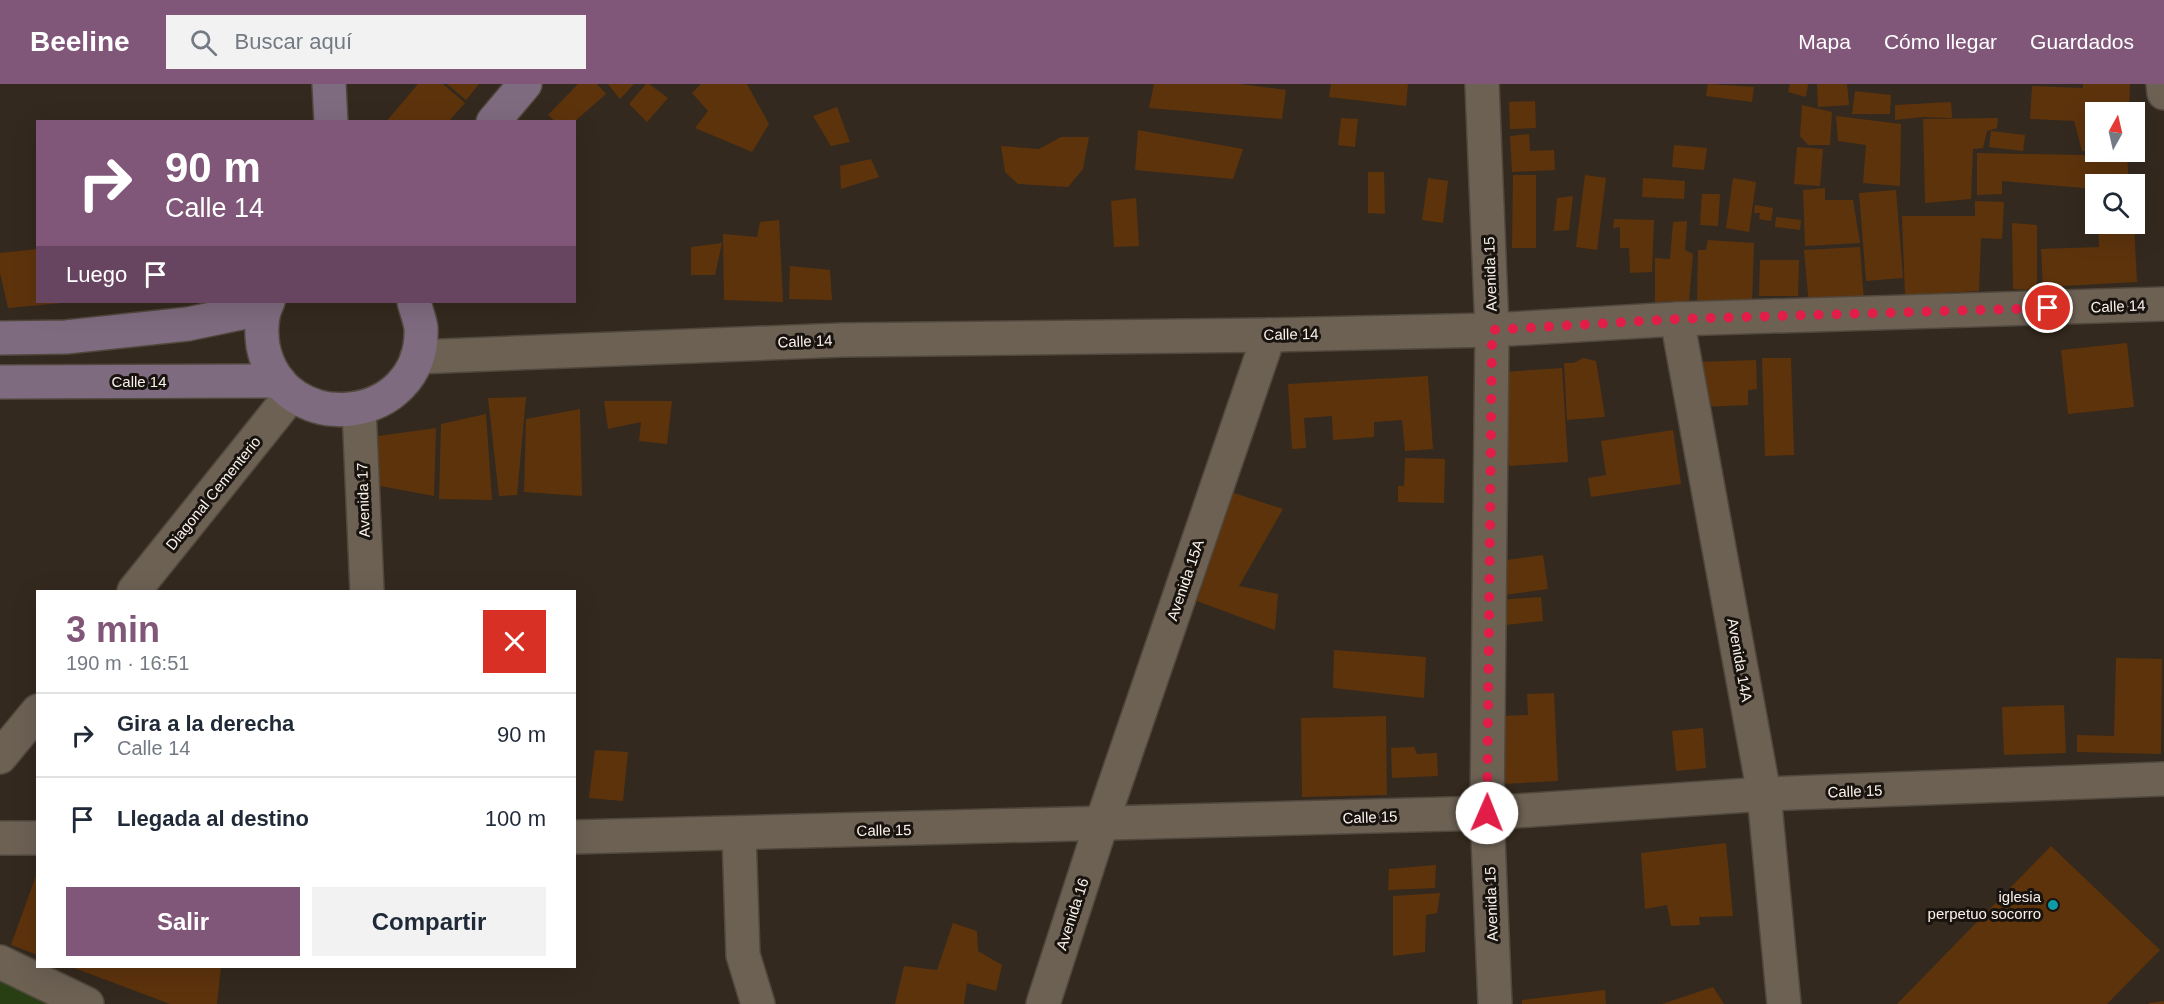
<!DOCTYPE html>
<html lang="es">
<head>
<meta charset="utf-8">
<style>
	:root { --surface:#fff; --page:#f2f2f3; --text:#1f2937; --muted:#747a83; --line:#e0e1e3; --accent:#815779 }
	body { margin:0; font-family:Arial,sans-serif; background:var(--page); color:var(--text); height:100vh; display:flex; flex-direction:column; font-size:22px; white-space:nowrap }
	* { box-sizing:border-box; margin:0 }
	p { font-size:20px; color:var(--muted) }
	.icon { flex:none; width:33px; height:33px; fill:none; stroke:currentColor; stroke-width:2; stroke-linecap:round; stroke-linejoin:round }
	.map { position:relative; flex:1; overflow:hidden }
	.panel { position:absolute; left:36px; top:506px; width:540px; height:378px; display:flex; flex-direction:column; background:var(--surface); border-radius:0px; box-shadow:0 6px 24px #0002 }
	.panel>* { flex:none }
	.top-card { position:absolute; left:36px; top:36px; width:540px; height:183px; border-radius:0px; box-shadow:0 6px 24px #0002; background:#815779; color:#fff; overflow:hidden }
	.needle { width:39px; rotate:8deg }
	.controls { position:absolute; left:2085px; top:18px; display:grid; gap:12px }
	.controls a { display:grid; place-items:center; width:60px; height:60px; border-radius:0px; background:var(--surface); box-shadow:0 6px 24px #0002; font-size:30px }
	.pin { position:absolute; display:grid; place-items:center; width:51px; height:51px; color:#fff; margin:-26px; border:3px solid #fff; border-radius:50%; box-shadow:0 2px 6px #0007 }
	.me { position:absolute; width:66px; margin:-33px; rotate:1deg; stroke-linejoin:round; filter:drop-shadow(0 0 4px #0008) }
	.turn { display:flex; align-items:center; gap:21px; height:126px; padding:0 30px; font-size:27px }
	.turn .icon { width:78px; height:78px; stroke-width:2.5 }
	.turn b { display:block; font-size:42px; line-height:51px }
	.then { display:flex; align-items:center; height:57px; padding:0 30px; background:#0003; gap:12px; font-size:22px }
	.round { display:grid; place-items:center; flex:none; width:63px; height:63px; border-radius:0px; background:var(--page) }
	.headline { display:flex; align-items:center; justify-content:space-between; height:102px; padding:0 30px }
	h1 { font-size:36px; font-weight:700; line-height:45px; color:var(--accent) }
	.cta { display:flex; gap:12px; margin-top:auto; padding:12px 30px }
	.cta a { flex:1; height:69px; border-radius:0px; background:var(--accent); color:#fff; font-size:24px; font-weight:700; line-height:69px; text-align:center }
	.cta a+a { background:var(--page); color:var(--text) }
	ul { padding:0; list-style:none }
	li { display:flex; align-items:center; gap:18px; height:84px; padding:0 30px; border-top:2px solid var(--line) }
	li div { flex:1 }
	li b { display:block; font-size:22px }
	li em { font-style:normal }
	header { display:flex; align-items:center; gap:36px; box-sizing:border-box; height:84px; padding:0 30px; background:var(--accent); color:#fff }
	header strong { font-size:28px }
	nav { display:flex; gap:33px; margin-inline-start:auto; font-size:21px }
	.search { width:420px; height:54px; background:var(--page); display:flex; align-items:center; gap:15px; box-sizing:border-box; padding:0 21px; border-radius:0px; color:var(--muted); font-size:22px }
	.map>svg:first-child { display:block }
</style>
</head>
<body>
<header>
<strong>Beeline</strong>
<div class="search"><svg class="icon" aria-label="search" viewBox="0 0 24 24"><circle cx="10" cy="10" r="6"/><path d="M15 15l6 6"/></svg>Buscar aquí</div>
<nav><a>Mapa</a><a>Cómo llegar</a><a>Guardados</a></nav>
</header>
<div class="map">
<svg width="2164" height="920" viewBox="0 0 2164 920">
	<rect width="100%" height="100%" fill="#34291e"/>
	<polygon fill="#273f13" points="0,895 56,920 0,920"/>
	<g fill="#5d330c">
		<polygon points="418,0 443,0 465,19 448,38 386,38"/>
		<polygon points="447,0 479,0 466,16"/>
		<polygon points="578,0 597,0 606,10 574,38 556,38 548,31"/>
		<polygon points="608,0 634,0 620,15"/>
		<polygon points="646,0 649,0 668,14 647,38 629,20"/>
		<polygon points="701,0 747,0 769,40 752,68 695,44 708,27 692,9"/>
		<polygon points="1154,0 1241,0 1286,6 1282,35 1149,24"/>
		<polygon points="1331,0 1408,0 1406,22 1329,13"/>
		<polygon points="1708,0 1754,3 1752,18 1706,12"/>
		<polygon points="1790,0 1808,0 1806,13 1788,8"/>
		<polygon points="1817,0 1847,0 1849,21 1818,23"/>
		<polygon points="2083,0 2130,0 2129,28 2096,28 2096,67 2082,67 2074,37 2030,35 2032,2 2083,4"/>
		<polygon points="1855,7 1891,11 1890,30 1852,30"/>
		<polygon points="1535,17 1536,44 1510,45 1509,18"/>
		<polygon points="1951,18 1952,34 1922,33 1895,36 1895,21"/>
		<polygon points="1802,21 1832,28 1830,61 1808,61 1800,52"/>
		<polygon points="837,23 850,58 831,62 813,32"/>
		<polygon points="1836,32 1901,40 1900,102 1863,99 1866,61 1838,57"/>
		<polygon points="1341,34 1358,35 1355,63 1338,61"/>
		<polygon points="1998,34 1997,44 1987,47 1983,64 1973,65 1971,115 1925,119 1923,35"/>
		<polygon points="1138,46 1243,65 1233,95 1135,86"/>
		<polygon points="1991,47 2025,51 2023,67 1989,63"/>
		<polygon points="1529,50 1530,67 1554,66 1555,86 1512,88 1510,52"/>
		<polygon points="1061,53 1089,53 1083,85 1068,103 1018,100 1005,88 1001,62 1039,65"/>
		<polygon points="1674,61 1707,64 1704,86 1672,83"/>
		<polygon points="1797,63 1823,65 1820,102 1794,100"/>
		<polygon points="1977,69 2127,72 2129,100 2096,100 2096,105 2002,97 2002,110 1977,111"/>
		<polygon points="871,75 879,93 841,105 840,82"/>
		<polygon points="1368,88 1384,88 1385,130 1368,129"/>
		<polygon points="1513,91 1536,91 1536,164 1512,164"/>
		<polygon points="1585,91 1606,94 1597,166 1576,163"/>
		<polygon points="1428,94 1448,97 1443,139 1422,136"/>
		<polygon points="1643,94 1685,97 1684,115 1642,113"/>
		<polygon points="1733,94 1756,98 1749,148 1726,144"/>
		<polygon points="1825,104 1825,116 1853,116 1860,159 1805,162 1803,106"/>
		<polygon points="1896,106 1903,194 1866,197 1859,109"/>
		<polygon points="1702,110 1720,110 1718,142 1700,141"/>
		<polygon points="1573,112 1569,146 1554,147 1557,114"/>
		<polygon points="1136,114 1139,162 1114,163 1111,117"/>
		<polygon points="1975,117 2004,118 2002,155 1981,154 1979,207 1905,211 1902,132 1975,132"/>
		<polygon points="1755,121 1773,124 1771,137 1759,135 1760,129 1754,129"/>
		<polygon points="1776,133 1801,136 1800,146 1775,143"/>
		<polygon points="1614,135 1654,136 1652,188 1630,189 1629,164 1620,164 1620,143 1613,144"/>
		<polygon points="779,136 783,218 724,216 723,150 757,153 760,138"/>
		<polygon points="1687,137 1685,166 1693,170 1689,217 1655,218 1655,174 1670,175 1673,138"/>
		<polygon points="2012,139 2037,141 2037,206 2013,205"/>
		<polygon points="2098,140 2134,140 2137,198 2043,203 2041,165 2099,163"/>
		<polygon points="1708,156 1754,159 1752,221 1697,220 1698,166 1706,166"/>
		<polygon points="722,159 715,191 691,191 691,163"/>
		<polygon points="1860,163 1864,217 1809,221 1804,166"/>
		<polygon points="38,165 38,218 63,218 63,219 8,224 0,189 0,169"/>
		<polygon points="1760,176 1799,176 1798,212 1759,212"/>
		<polygon points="790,182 830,186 832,216 789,215"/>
		<polygon points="2127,259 2134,323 2068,330 2061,266"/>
		<polygon points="1583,274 1596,277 1605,333 1567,336 1564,279 1574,279"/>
		<polygon points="1762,274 1791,274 1794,371 1765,372"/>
		<polygon points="1756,276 1757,305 1748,306 1748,321 1700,323 1698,278"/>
		<polygon points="1562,284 1568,378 1509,382 1503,288"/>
		<polygon points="1428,292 1433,365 1405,367 1402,336 1374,338 1374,353 1333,356 1332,332 1304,334 1306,364 1292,365 1288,300"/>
		<polygon points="526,313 517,411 499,412 488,314"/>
		<polygon points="604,317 672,317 667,360 639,357 641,338 608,345"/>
		<polygon points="580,325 582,412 524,408 526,335"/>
		<polygon points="486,330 492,416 439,415 441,340"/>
		<polygon points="436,344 434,412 380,402 378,352"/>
		<polygon points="1673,346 1681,400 1591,413 1588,394 1606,391 1601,357"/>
		<polygon points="1405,374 1445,375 1444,419 1398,418 1398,402 1404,402"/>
		<polygon points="1231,408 1283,425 1239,502 1278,510 1275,546 1197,517"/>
		<polygon points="1543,471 1548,505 1505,511 1500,477"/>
		<polygon points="1541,513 1543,537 1496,542 1497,516"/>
		<polygon points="1334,566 1426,573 1424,614 1333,604"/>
		<polygon points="2116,574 2162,575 2161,670 2077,668 2077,651 2114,652"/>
		<polygon points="1554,609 1558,697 1503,700 1499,632 1528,631 1527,610"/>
		<polygon points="2064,621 2066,669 2004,671 2002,623"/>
		<polygon points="1386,632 1387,711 1302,713 1301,634"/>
		<polygon points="1703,644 1706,684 1676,687 1672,647"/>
		<polygon points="1414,663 1417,670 1437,669 1438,692 1392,694 1391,664"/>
		<polygon points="595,666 628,668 623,717 589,714"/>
		<polygon points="1726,759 1733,832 1699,833 1700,841 1671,842 1667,821 1645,825 1641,769"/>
		<polygon points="2051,762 2160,866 2107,920 1897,920"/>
		<polygon points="1436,781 1435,804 1388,806 1389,785"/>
		<polygon points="37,789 38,789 38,871 11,861"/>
		<polygon points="1440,809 1437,829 1426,831 1425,868 1393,872 1393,812"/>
		<polygon points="953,839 977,847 978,867 1002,881 996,907 967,899 964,920 895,920 904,882 937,886"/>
		<polygon points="69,882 221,882 217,920 170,920"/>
		<polygon points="1713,903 1724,920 1662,920"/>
		<polygon points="1605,906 1606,920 1522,920 1522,916"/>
		<polygon points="2164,917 2164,920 2149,920 2149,919"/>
	</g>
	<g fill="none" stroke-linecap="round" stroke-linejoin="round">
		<g stroke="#51483d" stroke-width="36">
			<g id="street">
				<polyline points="1482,0 1492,246 1487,729 1495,920"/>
				<polyline points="2163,0 2164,9"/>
				<polyline points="1677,235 1764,710 1784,920"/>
				<polyline points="417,273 842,256 1269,251 1492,246 1677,235 2164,220"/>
				<polyline points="359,325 367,507"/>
				<polyline points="134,507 292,310"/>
				<polyline points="0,673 38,627"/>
				<polyline points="739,750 743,871 758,920"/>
				<polyline points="574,753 1487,729 1764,710 2164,695"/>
				<polyline points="0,754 38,754"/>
				<polyline points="0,878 87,920"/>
				<polyline points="1043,920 1101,741 1269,251"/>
			</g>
		</g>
		<g stroke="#51483d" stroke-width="36">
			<g id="secondary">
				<polyline points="329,0 331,38"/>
				<polyline points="493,38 525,0"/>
				<path d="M268,218C261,231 261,248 263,262C282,357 425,341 421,244C420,236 416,226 414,218"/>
				<polyline points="0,254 66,253 188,240 265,224"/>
				<polyline points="0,298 279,297"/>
			</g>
		</g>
		<use href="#street" stroke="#6d6154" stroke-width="33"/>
		<use href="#secondary" stroke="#7f6b7f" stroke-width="33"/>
	</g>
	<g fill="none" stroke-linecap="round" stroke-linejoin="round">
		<polyline stroke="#e11d48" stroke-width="10" stroke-dasharray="0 18" points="1487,729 1492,246 1677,235 2048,224"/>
	</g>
	<circle fill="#0f9aa8" stroke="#18130e" stroke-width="2" cx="2053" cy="821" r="6"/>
	<g text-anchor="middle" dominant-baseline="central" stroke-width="6" stroke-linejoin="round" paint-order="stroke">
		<g font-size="15" fill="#f9f2ea" stroke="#18130e">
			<text transform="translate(1490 190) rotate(-92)">Avenida 15</text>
			<text transform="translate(2118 222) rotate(-2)">Calle 14</text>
			<text transform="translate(1291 250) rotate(-1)">Calle 14</text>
			<text transform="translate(805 257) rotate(-2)">Calle 14</text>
			<text x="139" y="297">Calle 14</text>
			<text transform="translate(213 409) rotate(-51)">Diagonal Cementerio</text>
			<text transform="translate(363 416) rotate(-92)">Avenida 17</text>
			<text transform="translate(1185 496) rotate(-71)">Avenida 15A</text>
			<text transform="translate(1740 576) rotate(80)">Avenida 14A</text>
			<text transform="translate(1855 707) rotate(-2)">Calle 15</text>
			<text transform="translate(1370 733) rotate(-2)">Calle 15</text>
			<text transform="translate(884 746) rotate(-1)">Calle 15</text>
			<text transform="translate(1491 820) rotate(-92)">Avenida 15</text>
			<text transform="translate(1072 830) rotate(-72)">Avenida 16</text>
		</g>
		<g font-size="15" fill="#f9f2ea" stroke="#18130e" text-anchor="end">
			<text x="2041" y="812">iglesia<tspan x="2041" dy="17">perpetuo socorro</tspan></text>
		</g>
	</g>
</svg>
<div class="controls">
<a><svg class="needle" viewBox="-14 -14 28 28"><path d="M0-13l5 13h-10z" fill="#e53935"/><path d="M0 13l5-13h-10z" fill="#747a83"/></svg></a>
<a><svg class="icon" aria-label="search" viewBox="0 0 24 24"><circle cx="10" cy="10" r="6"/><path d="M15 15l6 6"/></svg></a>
</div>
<div class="pin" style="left:2048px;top:224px;background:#d93025"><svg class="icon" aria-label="arrive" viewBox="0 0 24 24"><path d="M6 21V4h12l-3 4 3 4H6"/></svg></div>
<svg class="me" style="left:1487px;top:729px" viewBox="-20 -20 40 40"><circle r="19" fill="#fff"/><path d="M0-13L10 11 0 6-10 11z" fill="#e11d48"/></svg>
<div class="top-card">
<div class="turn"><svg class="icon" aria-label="right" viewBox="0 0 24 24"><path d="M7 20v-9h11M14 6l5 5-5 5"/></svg><div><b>90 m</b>Calle 14</div></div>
<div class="then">Luego<svg class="icon" aria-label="arrive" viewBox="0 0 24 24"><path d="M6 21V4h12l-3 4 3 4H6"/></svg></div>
</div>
<section class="panel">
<div class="headline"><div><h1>3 min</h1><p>190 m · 16:51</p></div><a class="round" style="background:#d93025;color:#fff"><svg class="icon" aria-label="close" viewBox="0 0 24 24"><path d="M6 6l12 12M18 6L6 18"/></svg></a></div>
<ul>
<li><svg class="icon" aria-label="right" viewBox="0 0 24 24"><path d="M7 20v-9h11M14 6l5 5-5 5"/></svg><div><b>Gira a la derecha</b><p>Calle 14</p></div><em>90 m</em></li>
<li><svg class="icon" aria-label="arrive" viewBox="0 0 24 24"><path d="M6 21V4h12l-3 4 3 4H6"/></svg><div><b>Llegada al destino</b></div><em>100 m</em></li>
</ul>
<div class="cta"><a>Salir</a><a>Compartir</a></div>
</section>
</div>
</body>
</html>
